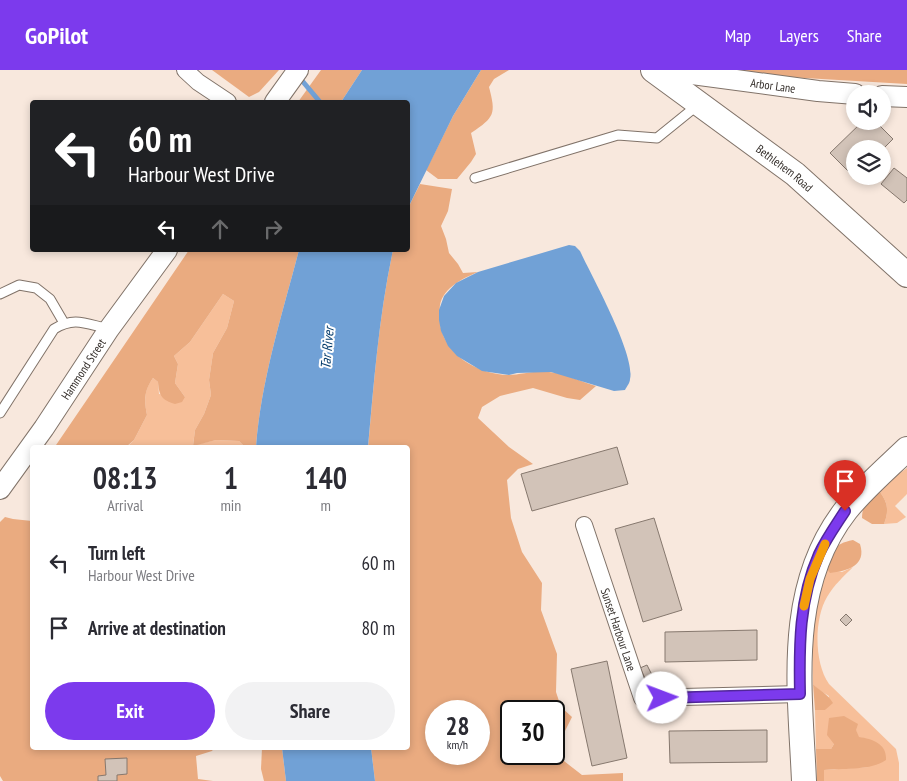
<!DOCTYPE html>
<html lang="en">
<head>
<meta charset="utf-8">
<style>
	:root { --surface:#fff; --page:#f2f2f3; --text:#2b2b33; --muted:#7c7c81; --accent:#7c3aed }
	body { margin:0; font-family:"PT Sans Narrow",sans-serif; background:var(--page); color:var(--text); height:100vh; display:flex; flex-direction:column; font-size:19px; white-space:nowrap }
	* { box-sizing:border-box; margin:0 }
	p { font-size:16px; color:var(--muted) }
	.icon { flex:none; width:28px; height:28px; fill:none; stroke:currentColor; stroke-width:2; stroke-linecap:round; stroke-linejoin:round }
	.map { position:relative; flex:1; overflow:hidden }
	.drawer { position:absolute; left:30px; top:375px; width:380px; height:305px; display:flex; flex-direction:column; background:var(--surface); border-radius:5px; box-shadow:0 2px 8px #0003 }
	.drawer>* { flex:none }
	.banner { position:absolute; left:30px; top:30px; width:380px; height:152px; border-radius:5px; box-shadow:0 2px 8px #0003; background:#202124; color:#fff; overflow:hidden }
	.buttons { position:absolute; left:846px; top:15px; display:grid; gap:10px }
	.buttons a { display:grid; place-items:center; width:45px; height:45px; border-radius:50%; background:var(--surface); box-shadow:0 2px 8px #0003; font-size:25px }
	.speed { position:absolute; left:425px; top:630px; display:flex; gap:10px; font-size:25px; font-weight:700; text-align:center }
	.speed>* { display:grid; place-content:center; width:65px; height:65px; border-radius:50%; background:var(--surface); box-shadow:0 2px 8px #0003; line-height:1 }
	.speed small { font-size:12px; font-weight:400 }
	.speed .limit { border:2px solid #111; border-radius:8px; background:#fff; color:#111 }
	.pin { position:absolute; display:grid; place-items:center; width:42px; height:42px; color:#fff; margin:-51px -21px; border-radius:50% 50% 50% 0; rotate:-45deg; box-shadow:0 0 5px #0007 }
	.pin .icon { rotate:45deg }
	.me { position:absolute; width:55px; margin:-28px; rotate:88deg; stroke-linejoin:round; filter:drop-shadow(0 0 4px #0008) }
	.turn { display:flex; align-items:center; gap:18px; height:105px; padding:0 15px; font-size:22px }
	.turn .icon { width:65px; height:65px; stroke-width:2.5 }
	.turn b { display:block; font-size:35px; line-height:42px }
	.lanes { display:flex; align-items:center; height:48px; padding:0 15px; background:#0003; justify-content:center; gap:25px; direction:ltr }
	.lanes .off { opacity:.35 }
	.eta { display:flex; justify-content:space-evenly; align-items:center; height:85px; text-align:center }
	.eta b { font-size:30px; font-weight:700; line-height:35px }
	.cta { display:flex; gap:10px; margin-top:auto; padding:10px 15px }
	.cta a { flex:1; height:58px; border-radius:30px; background:var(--accent); color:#fff; font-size:20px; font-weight:700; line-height:58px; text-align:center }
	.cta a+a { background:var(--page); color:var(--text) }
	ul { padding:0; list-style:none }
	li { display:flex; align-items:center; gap:15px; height:65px; padding:0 15px }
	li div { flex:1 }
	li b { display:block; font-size:19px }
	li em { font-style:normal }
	header { display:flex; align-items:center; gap:30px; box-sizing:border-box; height:70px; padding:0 25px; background:var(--accent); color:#fff }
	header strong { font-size:24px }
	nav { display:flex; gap:28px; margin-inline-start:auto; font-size:18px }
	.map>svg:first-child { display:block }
</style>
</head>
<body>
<header>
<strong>GoPilot</strong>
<nav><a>Map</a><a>Layers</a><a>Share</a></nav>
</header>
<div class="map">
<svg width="907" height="711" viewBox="0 0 907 711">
	<rect width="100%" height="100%" fill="#f8e8dd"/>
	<g fill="#f7bf99">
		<path d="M223,224L234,231L227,258L213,283L209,310L211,325L204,344L195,360L193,375L216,370L239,371L245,377L126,378L134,370L147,345C144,330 144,320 153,308L158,312L159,324L185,327L175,313L178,294L174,286L190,272Z"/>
		<path d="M907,398V424L895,436L906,447L897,453L884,454C889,441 888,433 880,422L893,408Z"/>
		<path d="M853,497C844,506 834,515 827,527C814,549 814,593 829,614L896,679L899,693V711H824V700L868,697L856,661L834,674L831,679H816L815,640H825L829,626L819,620L813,614C812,571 813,540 827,499L842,502Z"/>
	</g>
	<g fill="#eaab80" fill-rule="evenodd">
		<polygon points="212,0 279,0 259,22 249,27"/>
		<polygon points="321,0 362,0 341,32 298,32"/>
		<path d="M481,0H509L494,9L489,17C496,44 495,47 471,63L476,84L471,92L457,109H438L426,100L453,46Z"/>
		<polygon points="725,0 907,0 907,14 755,5"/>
		<path d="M420,114L452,119L448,141L441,156L446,169L449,183L458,194L463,203L478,202C461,209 437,221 440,243C440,249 440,257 442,262C451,289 481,304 508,305C521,305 535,300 549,302C565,303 581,312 596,316L580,330L567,328L533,318L500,326L482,337L478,348L509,377L533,394L518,399L507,410L511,448L522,482L542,513L541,540L557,584L556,622L561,637L572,647L561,669L564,691L582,705L623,703V711H375L371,678H408V378H368C374,311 379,245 393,180H408V138ZM436,641H479V684H436ZM511,641H554V684H511Z"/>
		<path d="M189,180H299C282,245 261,310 256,377H245L239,371L216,370L193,376L195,360L204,344L211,325L209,310L213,283L227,258L234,231L223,224L190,272L174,286L178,294L175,313L185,327L182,332L175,334C162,330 159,326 158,312L153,308C144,321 144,330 147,345L134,370L126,377L54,378Z"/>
		<path d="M880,422C888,433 889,441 884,454H872L862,448C862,434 869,429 880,422Z"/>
		<polygon points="5,447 13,449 32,451 32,678 214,678 212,681 196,686 198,709 213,711 3,711 0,706 0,452"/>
		<path d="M853,470L860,474C867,496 847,501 830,503L827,499C832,481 833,474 853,470Z"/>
		<path d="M813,614C820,621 828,624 833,633L825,640H815Z"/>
		<path d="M844,646L858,654L856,660L859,667C873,669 887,674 886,690C870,701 843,698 824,700V711H817L816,679H831L834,674L827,665L829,648Z"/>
		<polygon points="262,678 282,678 286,711 264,711 261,699"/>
	</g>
	<g fill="#71a1d6">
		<polygon points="362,0 481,0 453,46 408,138 408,32 341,32"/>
		<path d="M569,175L575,176L580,181C591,205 636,285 630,309C630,313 627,316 625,320L614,321L551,302L517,303L509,305L482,301L457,286L448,276L441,261L439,250V240L444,226L456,213L478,202Z"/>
		<path d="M299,180H393C379,245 374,311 368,377H256C261,310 282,245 299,180Z"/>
		<polygon points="282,678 371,678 375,711 286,711"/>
	</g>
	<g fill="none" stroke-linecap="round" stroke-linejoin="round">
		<polyline stroke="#71a1d6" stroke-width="5" points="299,7 320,32"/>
	</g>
	<g fill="#d2c3b8" stroke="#86786e">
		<polygon points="863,51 875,51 893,69 882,80 855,79 855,94 848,101 830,83"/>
		<polygon points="894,98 907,108 907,130 904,133 881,114"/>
		<polygon points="617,377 628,414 532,441 521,404"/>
		<polygon points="654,448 682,540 643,552 615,459"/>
		<polygon points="846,544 852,550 846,556 840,550"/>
		<polygon points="757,560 757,590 665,592 665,562"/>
		<polygon points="607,591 627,688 592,696 571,599"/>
		<polygon points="647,595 652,605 645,608 640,598"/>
		<polygon points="767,660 767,692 670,693 669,661"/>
		<polygon points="127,688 127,704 117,705 117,711 98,711 98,706 106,705 105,689"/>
	</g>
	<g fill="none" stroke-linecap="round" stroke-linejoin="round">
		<g stroke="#817369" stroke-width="11">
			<g id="service">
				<polyline points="475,108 618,65 657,68 699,34"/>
				<polyline points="0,224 19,215 36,218 50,229 64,253"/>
				<path d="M0,343L54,259C75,246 86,254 109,259"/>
			</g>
		</g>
		<g stroke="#817369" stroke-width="18">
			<g id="minor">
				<polyline points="185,0 198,12 228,32"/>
				<path id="s1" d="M584,455L642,628L800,624"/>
			</g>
		</g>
		<g stroke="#817369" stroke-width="22">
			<g id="tertiary">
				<path id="s2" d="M662,0L818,21L855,24"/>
				<polyline points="882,26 907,27"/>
				<polyline points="275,32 298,0"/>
				<path id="s3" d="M0,419L44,358L109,259L167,180"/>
			</g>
		</g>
		<g stroke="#817369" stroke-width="26">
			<g id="secondary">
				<path id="s4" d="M653,0L795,104L907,205"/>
				<path d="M804,711C800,619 785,518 846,440C864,418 886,399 907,379"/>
			</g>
		</g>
		<use href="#service" stroke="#fff" stroke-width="9"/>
		<use href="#minor" stroke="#fff" stroke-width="16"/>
		<use href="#tertiary" stroke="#fff" stroke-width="20"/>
		<use href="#secondary" stroke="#fff" stroke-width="24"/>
	</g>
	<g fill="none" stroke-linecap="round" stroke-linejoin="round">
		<g stroke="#51269a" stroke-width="12">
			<path id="route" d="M662,628L800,624C799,576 799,529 819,484C826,469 836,455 845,441"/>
		</g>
		<use href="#route" stroke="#7c3aed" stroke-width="9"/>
		<polyline stroke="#f59e0b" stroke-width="9" points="804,536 810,509 825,474"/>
	</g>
	<g text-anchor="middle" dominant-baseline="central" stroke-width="4" stroke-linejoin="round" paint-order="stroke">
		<g font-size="12" fill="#332d29" stroke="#fff">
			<text stroke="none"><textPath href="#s2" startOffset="112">Arbor Lane</textPath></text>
			<text stroke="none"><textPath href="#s4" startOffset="164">Bethlehem Road</textPath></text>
			<text stroke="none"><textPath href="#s3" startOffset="146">Hammond Street</textPath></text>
			<text stroke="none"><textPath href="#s1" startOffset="110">Sunset Harbour Lane</textPath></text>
		</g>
		<g font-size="14" font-style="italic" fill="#063d6d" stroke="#fff">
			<text transform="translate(327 278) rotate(-85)">Tar River</text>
		</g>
	</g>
</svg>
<div class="buttons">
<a><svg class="icon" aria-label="sound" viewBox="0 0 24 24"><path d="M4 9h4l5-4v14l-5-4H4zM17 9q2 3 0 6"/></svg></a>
<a><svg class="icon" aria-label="layers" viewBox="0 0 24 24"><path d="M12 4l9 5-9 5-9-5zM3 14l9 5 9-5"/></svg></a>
</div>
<div class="speed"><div>28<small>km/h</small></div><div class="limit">30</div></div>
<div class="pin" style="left:845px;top:441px;background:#d93025"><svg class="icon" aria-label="arrive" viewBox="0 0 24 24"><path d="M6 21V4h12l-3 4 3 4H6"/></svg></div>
<svg class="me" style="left:662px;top:628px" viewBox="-20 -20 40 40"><circle r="19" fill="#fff"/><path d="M0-13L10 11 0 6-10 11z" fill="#7c3aed"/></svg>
<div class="banner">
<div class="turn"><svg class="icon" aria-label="left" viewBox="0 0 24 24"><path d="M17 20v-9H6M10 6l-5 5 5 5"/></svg><div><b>60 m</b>Harbour West Drive</div></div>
<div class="lanes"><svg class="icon" aria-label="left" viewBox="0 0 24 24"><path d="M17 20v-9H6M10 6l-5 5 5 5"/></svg><svg class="icon off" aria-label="ahead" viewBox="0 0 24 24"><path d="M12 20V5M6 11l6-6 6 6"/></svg><svg class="icon off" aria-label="right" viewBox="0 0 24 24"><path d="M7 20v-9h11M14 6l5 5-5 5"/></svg></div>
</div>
<section class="drawer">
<div class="eta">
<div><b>08:13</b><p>Arrival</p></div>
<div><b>1</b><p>min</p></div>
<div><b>140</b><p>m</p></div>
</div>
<ul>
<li><svg class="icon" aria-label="left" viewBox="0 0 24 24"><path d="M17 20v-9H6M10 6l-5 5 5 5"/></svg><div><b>Turn left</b><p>Harbour West Drive</p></div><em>60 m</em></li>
<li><svg class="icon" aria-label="arrive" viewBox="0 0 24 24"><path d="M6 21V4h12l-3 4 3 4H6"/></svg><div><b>Arrive at destination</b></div><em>80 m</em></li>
</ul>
<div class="cta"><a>Exit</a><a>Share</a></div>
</section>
</div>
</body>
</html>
